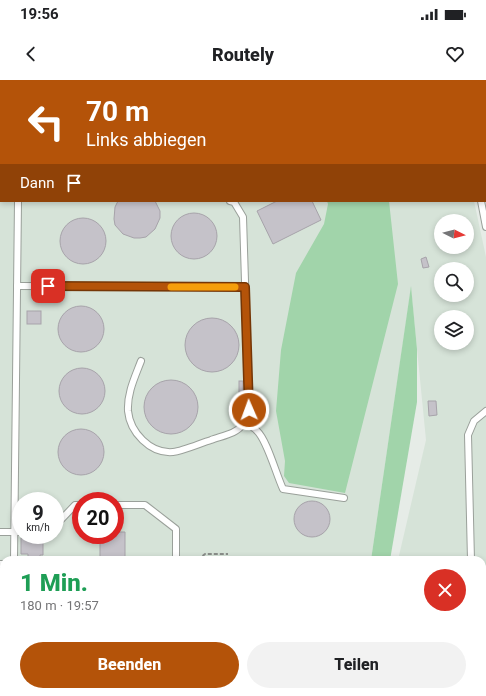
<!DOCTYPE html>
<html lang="de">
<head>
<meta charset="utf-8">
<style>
	:root { --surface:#fff; --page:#f2f2f2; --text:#202124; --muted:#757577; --accent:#b45309 }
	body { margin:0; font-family:Roboto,sans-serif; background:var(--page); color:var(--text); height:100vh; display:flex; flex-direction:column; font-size:15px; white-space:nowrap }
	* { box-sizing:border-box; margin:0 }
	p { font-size:13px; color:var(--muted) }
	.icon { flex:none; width:22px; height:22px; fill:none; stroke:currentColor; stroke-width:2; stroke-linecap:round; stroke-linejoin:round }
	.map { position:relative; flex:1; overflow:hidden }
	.drawer { position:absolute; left:0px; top:476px; width:486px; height:140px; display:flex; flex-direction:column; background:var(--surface); border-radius:12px 12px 0 0; box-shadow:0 2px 6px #0003 }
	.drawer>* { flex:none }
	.hud { position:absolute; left:0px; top:0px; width:486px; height:122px; box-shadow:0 2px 6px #0003; background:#b45309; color:#fff; overflow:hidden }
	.needle { width:26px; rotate:96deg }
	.fabs { position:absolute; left:434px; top:134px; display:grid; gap:8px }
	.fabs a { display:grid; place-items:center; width:40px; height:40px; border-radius:50%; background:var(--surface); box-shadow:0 2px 6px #0003; font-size:20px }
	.speed { position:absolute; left:12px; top:412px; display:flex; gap:8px; font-size:20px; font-weight:700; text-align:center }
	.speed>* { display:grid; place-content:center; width:52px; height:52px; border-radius:50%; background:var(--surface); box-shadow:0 2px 6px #0003; line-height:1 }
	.speed small { font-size:10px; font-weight:400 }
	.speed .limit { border:6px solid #d22; background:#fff; color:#111 }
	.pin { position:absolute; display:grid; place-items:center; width:34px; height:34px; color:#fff; margin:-17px; border-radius:8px; box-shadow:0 2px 6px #0006 }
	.me { position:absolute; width:44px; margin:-22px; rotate:358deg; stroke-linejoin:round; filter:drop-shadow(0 0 3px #0008) }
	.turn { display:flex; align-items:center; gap:14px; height:84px; padding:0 20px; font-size:18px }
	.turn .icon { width:52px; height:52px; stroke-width:2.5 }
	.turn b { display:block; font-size:28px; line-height:34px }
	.then { display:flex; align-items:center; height:38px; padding:0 20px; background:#0003; gap:8px; font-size:15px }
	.round { display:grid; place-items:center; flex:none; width:42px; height:42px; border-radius:21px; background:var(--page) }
	.head { display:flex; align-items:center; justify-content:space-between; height:68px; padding:0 20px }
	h1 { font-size:24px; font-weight:800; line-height:30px; color:#1e9e55 }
	.action { display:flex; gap:8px; margin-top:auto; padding:8px 20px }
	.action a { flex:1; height:46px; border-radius:24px; background:var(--accent); color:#fff; font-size:16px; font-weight:800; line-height:46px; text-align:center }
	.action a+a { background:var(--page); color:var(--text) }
	.status { display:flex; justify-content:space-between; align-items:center; height:28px; padding:0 20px; background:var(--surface); direction:ltr }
	.status svg { height:11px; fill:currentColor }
	header { display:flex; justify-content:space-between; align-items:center; height:52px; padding:0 20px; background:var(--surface); font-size:18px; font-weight:800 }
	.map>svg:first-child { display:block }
</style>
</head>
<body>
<div class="status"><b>19:56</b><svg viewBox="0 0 49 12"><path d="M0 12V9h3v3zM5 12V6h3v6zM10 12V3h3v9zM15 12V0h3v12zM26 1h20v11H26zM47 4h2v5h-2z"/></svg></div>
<header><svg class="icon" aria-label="back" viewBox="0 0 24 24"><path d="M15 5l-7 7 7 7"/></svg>Routely<svg class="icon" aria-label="heart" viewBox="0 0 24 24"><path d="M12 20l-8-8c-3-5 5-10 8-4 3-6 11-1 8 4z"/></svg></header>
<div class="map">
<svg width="486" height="616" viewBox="0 0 486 616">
	<rect width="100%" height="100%" fill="#e6ece7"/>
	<path fill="#d6e3d8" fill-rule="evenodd" d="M0,56L1,121H474L486,177V485L482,484V480H398L426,360L411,208L371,480H4V612H443V616H0ZM441,141H467V167H441ZM441,189H467V215H441ZM441,237H467V263H441ZM21,421H55V455H21ZM81,421H115V455H81Z"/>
	<g fill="#a1d4aa">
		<polygon points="327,121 389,121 398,204 345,413 289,403 284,396 285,381 276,331 281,270 296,193 324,144 328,124"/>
		<polygon points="411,206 417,269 417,322 390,480 371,480"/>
	</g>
	<g fill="#c5c2c9" stroke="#a7a3aa">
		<polygon points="118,121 155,121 160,131 160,138 155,149 146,157 140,158 134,158 123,154 115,145 114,139 115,127"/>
		<polygon points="277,121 312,121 321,140 273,164 257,131"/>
		<circle cx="194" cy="156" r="23"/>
		<circle cx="83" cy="161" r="23"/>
		<polygon points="426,177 429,187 423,188 421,179"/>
		<circle cx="81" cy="249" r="23"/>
		<rect x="27" y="231" width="14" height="13"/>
		<circle cx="212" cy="265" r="27"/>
		<circle cx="82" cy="311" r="23"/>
		<circle cx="171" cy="327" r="27"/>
		<rect x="239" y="301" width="4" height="11"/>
		<polygon points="428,321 436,321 437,335 429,336"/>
		<circle cx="81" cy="372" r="23"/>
		<circle cx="312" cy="439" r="18"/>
		<polygon points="115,452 125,452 125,480 100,480 100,455 115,455"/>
		<polygon points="21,458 43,458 43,475 40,475 40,480 28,480 28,474 21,474"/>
		<polygon points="210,477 217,478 220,480 204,480"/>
		<polygon points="482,600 486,601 486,616 461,616 462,612 482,612"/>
	</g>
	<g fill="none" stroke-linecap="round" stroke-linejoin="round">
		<g stroke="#9aa09a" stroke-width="8">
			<g id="lane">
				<polyline points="455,0 455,1"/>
				<polyline points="154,1 155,0"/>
				<polyline points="0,61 1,61"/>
				<polyline points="0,105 1,105"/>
				<polyline points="481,121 486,147"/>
				<polyline points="17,206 245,207"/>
				<path d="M141,281C135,297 127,313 128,331C130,352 150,374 173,372C183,371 201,363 211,360C221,356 237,354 243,344C246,340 247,334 249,330L243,137L234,122L230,121"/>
				<path d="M244,342C248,345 254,347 257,351C267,360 276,394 283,409L344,418"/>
				<polyline points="115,425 145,425 176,449 176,480"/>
				<polyline points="55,446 75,425 81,425"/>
				<polyline points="0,452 21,452"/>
				<polyline points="14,480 18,121"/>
				<polyline points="471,480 468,355 474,341 486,331"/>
				<polyline points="0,484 4,484"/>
				<polyline points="482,553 486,554"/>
				<polyline points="189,612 193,616"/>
				<polyline points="224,616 224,612"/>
				<polyline points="246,616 290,612"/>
			</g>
		</g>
		<g stroke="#9aa09a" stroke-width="14">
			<polyline id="street" points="453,616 454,612"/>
		</g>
		<g stroke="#9aa09a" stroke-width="20">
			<g id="primary">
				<polyline points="10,1 11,0"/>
				<polyline points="0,21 1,19"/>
			</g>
		</g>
		<g stroke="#8a8e8a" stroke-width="2" stroke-dasharray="4 2" stroke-linecap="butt">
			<polyline points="468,0 468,1"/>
			<polyline points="0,47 1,45"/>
			<polyline points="485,79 486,98"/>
			<polyline points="198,480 205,474 228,474"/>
		</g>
		<use href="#lane" stroke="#fff" stroke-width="6"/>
		<use href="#street" stroke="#fff" stroke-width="12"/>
		<use href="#primary" stroke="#fff" stroke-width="19"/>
	</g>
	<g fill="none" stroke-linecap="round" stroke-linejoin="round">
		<g stroke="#753606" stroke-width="10">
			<polyline id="route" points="48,206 245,207 249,330"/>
		</g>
		<use href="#route" stroke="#b45309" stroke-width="7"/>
		<polyline stroke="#f59e0b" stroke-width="7" points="171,207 235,207"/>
	</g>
</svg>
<div class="fabs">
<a><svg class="needle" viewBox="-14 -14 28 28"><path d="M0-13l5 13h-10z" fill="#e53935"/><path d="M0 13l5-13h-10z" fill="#757577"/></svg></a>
<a><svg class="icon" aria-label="search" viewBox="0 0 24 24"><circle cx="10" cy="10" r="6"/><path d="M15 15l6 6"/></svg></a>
<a><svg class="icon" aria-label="layers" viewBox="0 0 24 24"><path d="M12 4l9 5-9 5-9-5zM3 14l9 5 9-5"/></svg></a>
</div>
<div class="speed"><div>9<small>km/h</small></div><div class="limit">20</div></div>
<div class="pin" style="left:48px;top:206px;background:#d93025"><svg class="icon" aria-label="arrive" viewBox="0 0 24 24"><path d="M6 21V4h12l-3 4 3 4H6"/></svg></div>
<svg class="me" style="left:249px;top:330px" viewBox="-20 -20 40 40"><circle r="17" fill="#b45309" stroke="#fff" stroke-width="3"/><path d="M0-11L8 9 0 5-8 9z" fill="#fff"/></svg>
<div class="hud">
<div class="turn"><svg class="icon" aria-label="left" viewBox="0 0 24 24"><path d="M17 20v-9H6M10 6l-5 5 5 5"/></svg><div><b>70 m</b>Links abbiegen</div></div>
<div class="then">Dann<svg class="icon" aria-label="arrive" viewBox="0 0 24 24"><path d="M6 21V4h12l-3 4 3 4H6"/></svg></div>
</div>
<section class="drawer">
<div class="head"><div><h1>1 Min.</h1><p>180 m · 19:57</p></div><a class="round" style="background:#d93025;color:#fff"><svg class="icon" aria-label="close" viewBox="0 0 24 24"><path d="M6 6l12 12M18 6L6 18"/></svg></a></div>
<div class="action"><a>Beenden</a><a>Teilen</a></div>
</section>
</div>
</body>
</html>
